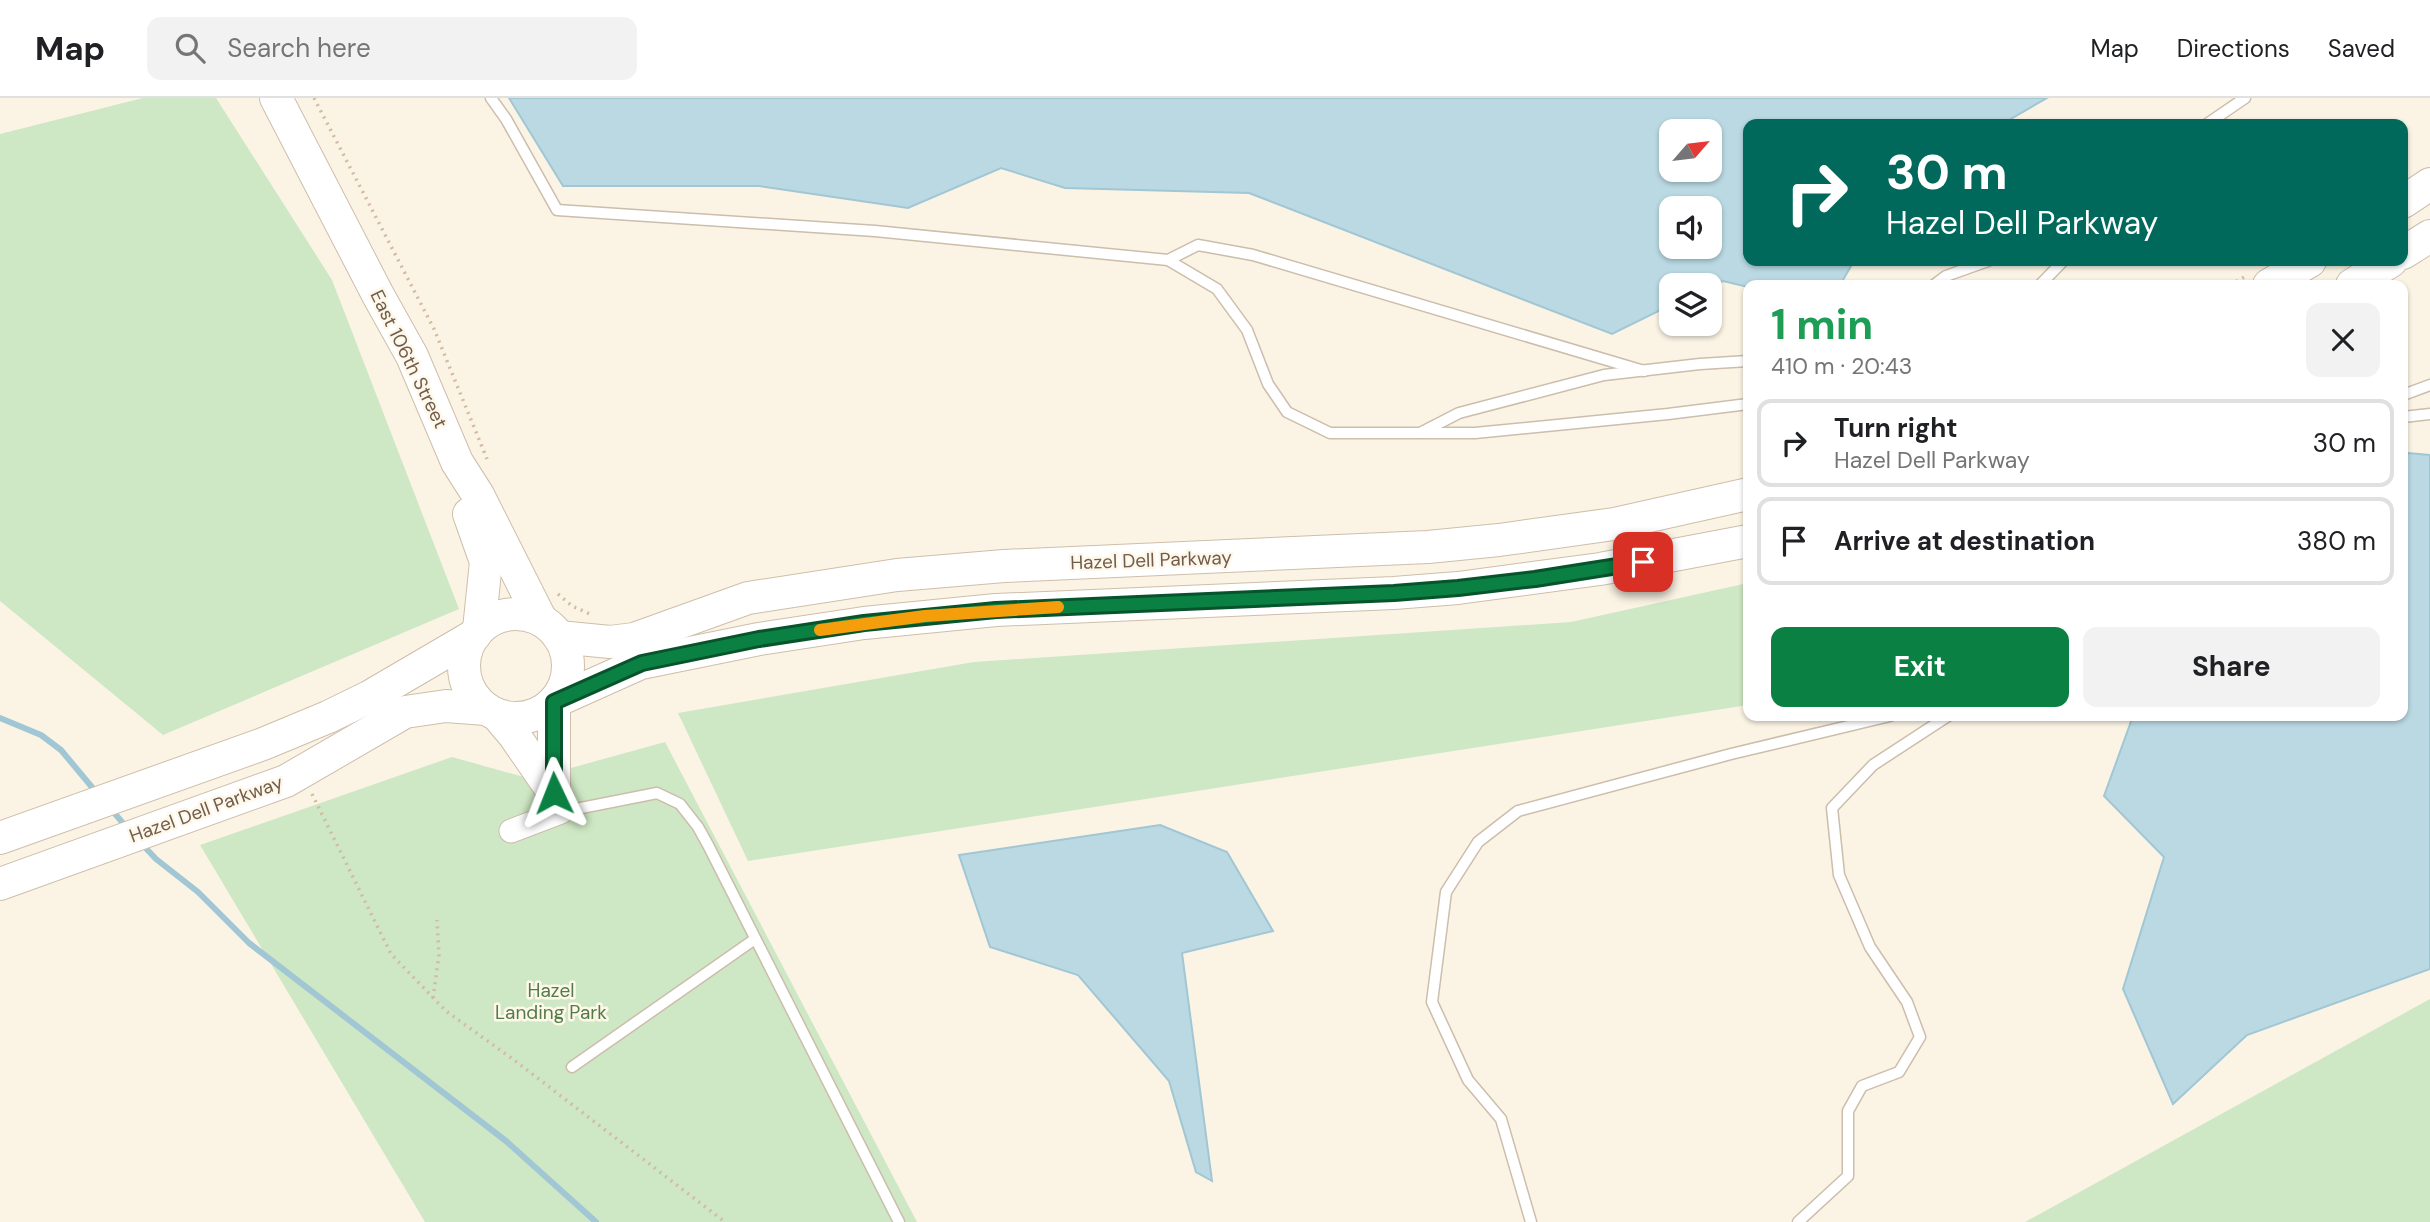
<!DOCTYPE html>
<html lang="en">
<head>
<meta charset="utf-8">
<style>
	:root { --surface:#fff; --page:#f2f2f2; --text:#202124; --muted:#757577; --line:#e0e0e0; --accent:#0b8043 }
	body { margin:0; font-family:"DM Sans",sans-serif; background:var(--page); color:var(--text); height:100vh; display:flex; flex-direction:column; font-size:26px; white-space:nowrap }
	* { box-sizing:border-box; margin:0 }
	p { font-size:23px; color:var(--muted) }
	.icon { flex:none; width:38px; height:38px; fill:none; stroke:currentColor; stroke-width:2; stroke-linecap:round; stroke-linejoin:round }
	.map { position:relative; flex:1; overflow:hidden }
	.details { position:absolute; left:1743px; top:182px; width:665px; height:441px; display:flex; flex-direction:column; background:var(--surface); border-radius:14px; box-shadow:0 2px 5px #0004 }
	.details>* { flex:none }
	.top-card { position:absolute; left:1743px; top:21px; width:665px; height:147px; border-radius:14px; box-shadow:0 2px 5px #0004; background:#00695c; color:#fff; overflow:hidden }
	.needle { width:46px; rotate:62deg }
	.controls { position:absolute; left:1659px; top:21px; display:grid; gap:14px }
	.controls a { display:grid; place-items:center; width:63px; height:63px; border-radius:14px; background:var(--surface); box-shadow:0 2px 5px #0004; font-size:35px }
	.pin { position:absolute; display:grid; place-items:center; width:60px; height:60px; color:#fff; margin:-30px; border-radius:14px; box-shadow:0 4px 10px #0006 }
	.me { position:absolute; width:77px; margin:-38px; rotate:358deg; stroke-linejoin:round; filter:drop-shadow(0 0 5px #0008) }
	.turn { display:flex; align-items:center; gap:24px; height:147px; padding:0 28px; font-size:32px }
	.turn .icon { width:91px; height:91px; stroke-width:2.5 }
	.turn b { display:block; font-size:49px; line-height:60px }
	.round { display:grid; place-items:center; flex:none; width:74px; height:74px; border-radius:14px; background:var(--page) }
	.overview { display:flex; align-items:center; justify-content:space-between; height:119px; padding:0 28px }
	h1 { font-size:42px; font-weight:700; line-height:52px; color:#1e9e55 }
	.cta { display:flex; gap:14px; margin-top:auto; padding:14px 28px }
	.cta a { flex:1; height:80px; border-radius:14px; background:var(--accent); color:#fff; font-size:28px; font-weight:700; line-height:80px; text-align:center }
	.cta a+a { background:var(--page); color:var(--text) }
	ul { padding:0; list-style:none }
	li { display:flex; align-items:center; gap:21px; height:88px; margin:0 14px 10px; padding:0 14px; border:4px solid var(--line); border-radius:14px }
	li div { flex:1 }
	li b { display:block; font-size:26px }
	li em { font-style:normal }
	header { display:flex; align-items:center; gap:42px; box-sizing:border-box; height:98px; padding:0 35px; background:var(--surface); border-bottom:2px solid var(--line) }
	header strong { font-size:33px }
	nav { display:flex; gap:38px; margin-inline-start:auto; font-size:24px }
	.search { width:490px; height:63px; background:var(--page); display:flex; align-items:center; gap:18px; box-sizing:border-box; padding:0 24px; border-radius:14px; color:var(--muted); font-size:26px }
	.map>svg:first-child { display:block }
</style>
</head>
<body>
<header>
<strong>Map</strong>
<div class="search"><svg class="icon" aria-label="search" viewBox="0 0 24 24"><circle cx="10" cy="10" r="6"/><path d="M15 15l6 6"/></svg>Search here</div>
<nav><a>Map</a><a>Directions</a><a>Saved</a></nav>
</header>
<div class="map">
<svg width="2430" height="1124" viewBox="0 0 2430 1124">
	<rect width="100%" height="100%" fill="#fbf4e5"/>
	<g fill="#cee7c4">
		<polygon points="143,0 216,0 332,182 459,511 163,637 0,503 0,36"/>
		<polygon points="1748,485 1748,607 748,763 678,615 974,564 1571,524"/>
		<polygon points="665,644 917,1124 425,1124 200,747 452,659 531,681"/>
		<polygon points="2430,901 2430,1124 2025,1124"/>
	</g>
	<g fill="#bad9e3" stroke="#a1c6d4" stroke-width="2" fill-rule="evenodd">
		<path d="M509,0H2047L2002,26H1748V163H1854L1840,187H1748V189L1723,183L1710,189V187H1671V207L1612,236L1249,95L1065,90L1001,70L908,110L759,88H563ZM1671,33H1710V72H1671ZM1671,110H1710V149H1671Z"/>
		<polygon points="2408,355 2430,357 2430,871 2247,937 2173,1006 2123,891 2164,759 2104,698 2133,618 2403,618 2403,357"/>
		<polygon points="1160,727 1227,754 1273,833 1182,855 1212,1083 1196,1074 1169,983 1078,877 990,849 959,757"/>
	</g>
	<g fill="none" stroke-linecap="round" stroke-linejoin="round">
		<g stroke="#a1c6d4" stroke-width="6">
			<polyline points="0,620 41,637 61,652 96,694"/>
			<polyline points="110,710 128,731"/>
			<polyline points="140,744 156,761 198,794 249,845 506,1043 596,1124"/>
		</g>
		<g stroke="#ccbdac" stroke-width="13">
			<g id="lane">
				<polyline points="491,0 506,21 557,112 875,133 1168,162 1217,191 1247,232 1268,286 1287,314 1330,335 1475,335 1668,316 1748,306"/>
				<polyline points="2207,26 2245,0"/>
				<polyline points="1168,162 1198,147 1253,157 1644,273"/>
				<polyline points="1934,187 1946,178 1988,163"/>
				<polyline points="2040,187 2063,163"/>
				<polyline points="2403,297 2430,287"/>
				<polyline points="2403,319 2430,316"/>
				<polyline points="1422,334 1459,315 1604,277 1700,266 1748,263"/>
				<polyline points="561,714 657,695 680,706 698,729 708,747 899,1124"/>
				<polyline points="572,969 755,841"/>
				<polyline points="1531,1124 1501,1021 1468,982 1432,904 1446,794 1478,744 1518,713 1731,656 1890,618"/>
				<polyline points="1798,1124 1848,1078 1848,1013 1862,988 1899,974 1920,939 1907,904 1870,849 1839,777 1832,710 1873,667 1948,618"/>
			</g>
		</g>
		<g stroke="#ccbdac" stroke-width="25">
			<polyline id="street" points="511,733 561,714 554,695"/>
		</g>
		<g stroke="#cebeaa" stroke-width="34">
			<g id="secondary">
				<polyline points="276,0 378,197 412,258 457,364 478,397 541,522"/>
				<polyline points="2403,104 2430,86"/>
				<polyline points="2403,155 2430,138"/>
				<polyline points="2269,187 2310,163"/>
				<polyline points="2352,187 2391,163"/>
				<polyline points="469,416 486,464 479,531"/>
				<circle cx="516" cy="568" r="52"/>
				<polyline points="559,539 610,544 634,541 748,500 897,477 1004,468 1428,449 1499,442 1614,426 1748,396"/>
				<polyline points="497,617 514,637 554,695"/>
				<polyline points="554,695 554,604 641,565 759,541 864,525 996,512 1394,495 1458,490 1600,471 1748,443"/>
				<polyline points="0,740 263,646 328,619 369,599 475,537"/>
				<polyline points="0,786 286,683 405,614 446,608 486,611"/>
			</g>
		</g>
		<g stroke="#d3baa1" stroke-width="3.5" stroke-dasharray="2 5" stroke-linecap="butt">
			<polyline points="314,0 434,231 487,361"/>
			<polyline points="2230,187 2246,178"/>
			<polyline points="558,496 572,508 590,516"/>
			<polyline points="312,696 391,856 446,913 514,962 725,1124"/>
			<polyline points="433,900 439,857 437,822"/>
		</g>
		<use href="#lane" stroke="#fff" stroke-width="10"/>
		<use href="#street" stroke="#fff" stroke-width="23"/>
		<use href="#secondary" stroke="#fff" stroke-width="32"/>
	</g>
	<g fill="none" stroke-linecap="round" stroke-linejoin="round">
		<g stroke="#07532c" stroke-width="18">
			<polyline id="route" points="554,695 554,604 642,565 759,541 864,525 996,512 1394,495 1458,490 1535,481 1643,464"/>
		</g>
		<use href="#route" stroke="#0b8043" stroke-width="12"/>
		<polyline stroke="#f59e0b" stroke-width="12" points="820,532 925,518 1058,509"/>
	</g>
	<g text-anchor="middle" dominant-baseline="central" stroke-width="5" stroke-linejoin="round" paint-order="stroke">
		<g font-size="19" fill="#725d4c" stroke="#fef8ea">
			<text transform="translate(409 261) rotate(64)">East 106th Street</text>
			<text transform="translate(1151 462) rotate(-2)">Hazel Dell Parkway</text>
			<text transform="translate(206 711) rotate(-20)">Hazel Dell Parkway</text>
		</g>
		<g font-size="19" fill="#527c47" stroke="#fef8ea">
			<text x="551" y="892">Hazel<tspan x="551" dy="22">Landing Park</tspan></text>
		</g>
	</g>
</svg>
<div class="controls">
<a><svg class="needle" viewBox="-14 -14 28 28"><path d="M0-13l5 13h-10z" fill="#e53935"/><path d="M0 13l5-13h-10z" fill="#757577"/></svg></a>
<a><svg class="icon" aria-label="sound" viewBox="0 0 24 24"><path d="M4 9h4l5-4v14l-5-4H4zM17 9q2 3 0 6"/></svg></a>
<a><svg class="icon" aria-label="layers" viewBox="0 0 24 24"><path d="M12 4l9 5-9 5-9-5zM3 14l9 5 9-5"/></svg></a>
</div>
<div class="pin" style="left:1643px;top:464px;background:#d93025"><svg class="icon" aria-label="arrive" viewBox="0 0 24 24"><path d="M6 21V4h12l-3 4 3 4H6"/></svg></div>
<svg class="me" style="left:554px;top:695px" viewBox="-20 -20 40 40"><path d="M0-17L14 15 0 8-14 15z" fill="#0b8043" stroke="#fff" stroke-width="4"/></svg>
<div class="top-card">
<div class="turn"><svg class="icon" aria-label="right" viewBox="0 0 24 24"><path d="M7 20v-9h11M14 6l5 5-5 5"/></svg><div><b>30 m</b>Hazel Dell Parkway</div></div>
</div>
<section class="details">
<div class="overview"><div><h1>1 min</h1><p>410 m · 20:43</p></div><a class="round"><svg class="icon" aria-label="close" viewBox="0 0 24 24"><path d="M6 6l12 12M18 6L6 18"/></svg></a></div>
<ul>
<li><svg class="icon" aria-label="right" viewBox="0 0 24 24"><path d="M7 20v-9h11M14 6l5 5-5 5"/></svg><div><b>Turn right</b><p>Hazel Dell Parkway</p></div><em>30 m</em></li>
<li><svg class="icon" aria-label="arrive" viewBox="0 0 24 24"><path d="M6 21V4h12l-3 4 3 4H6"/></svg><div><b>Arrive at destination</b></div><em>380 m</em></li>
</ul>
<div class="cta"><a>Exit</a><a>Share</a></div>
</section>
</div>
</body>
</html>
